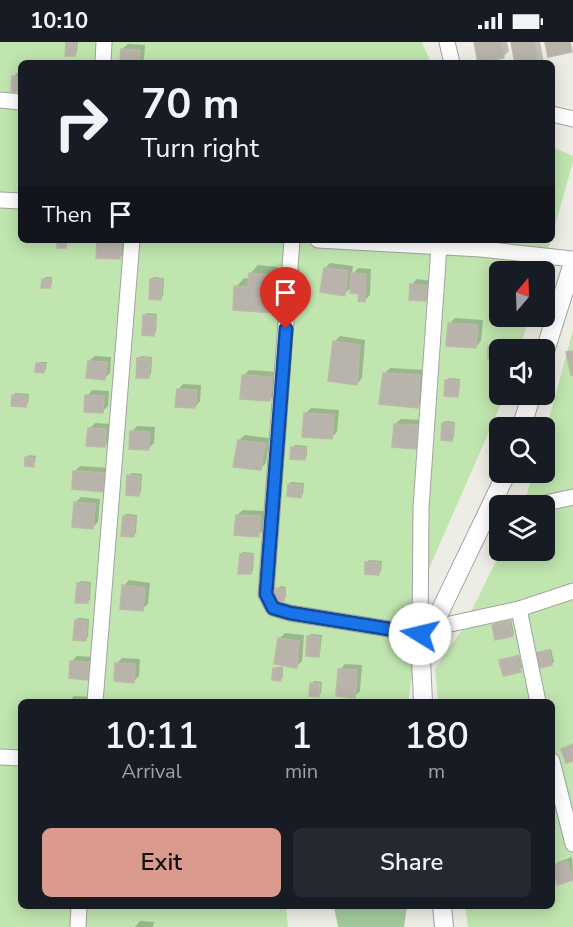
<!DOCTYPE html>
<html lang="en">
<head>
<meta charset="utf-8">
<style>
	:root { --surface:#171b24; --page:#242831; --text:#f1f3f6; --muted:#9ea1a6; --accent:#da9b8e }
	body { margin:0; font-family:"Nunito Sans",sans-serif; background:var(--page); color:var(--text); height:100vh; display:flex; flex-direction:column; font-size:22px; white-space:nowrap }
	* { box-sizing:border-box; margin:0 }
	p { font-size:20px; color:var(--muted) }
	.icon { flex:none; width:33px; height:33px; fill:none; stroke:currentColor; stroke-width:2; stroke-linecap:round; stroke-linejoin:round }
	.map { position:relative; flex:1; overflow:hidden }
	.side { position:absolute; left:18px; top:657px; width:537px; height:210px; display:flex; flex-direction:column; background:var(--surface); border-radius:9px; box-shadow:0 3px 15px #0003 }
	.side>* { flex:none }
	.guide { position:absolute; left:18px; top:18px; width:537px; height:183px; border-radius:9px; box-shadow:0 3px 15px #0003; background:#171b24; color:var(--text); overflow:hidden }
	.needle { width:39px; rotate:19deg }
	.fabs { position:absolute; left:489px; top:219px; display:grid; gap:12px }
	.fabs a { display:grid; place-items:center; width:66px; height:66px; border-radius:9px; background:var(--surface); box-shadow:0 3px 15px #0003; font-size:30px }
	.pin { position:absolute; display:grid; place-items:center; width:51px; height:51px; color:#fff; margin:-62px -26px; border-radius:50% 50% 50% 0; rotate:-45deg; box-shadow:0 0 6px #0007 }
	.pin .icon { rotate:45deg }
	.me { position:absolute; width:66px; margin:-33px; rotate:279deg; stroke-linejoin:round; filter:drop-shadow(0 0 4px #0008) }
	.turn { display:flex; align-items:center; gap:21px; height:126px; padding:0 24px; font-size:27px }
	.turn .icon { width:78px; height:78px; stroke-width:2.5 }
	.turn b { display:block; font-size:42px; line-height:51px }
	.then { display:flex; align-items:center; height:57px; padding:0 24px; background:#0003; gap:12px; font-size:22px }
	.eta { display:flex; justify-content:space-evenly; align-items:center; height:102px; text-align:center }
	.eta b { font-size:36px; font-weight:600; line-height:42px }
	.primary-button { display:flex; gap:12px; margin-top:auto; padding:12px 24px }
	.primary-button a { flex:1; height:69px; border-radius:9px; background:var(--accent); color:#111; font-size:24px; font-weight:600; line-height:69px; text-align:center }
	.primary-button a+a { background:var(--page); color:var(--text) }
	.status { display:flex; justify-content:space-between; align-items:center; height:42px; padding:0 30px; background:var(--surface); direction:ltr }
	.status svg { height:16px; fill:currentColor }
	.map>svg:first-child { display:block }
</style>
</head>
<body>
<div class="status"><b>10:10</b><svg viewBox="0 0 49 12"><path d="M0 12V9h3v3zM5 12V6h3v6zM10 12V3h3v9zM15 12V0h3v12zM26 1h20v11H26zM47 4h2v5h-2z"/></svg></div>
<div class="map">
<svg width="573" height="885" viewBox="0 0 573 885">
	<rect width="100%" height="100%" fill="#eeede5"/>
	<g fill="#c0e5af">
		<polygon points="0,0 422,0 431,21 21,21 21,198 551,198 542,229 500,230 500,274 529,275 520,307 500,308 500,352 505,353 428,529 408,660 21,660 21,864 286,864 288,885 0,885"/>
		<polygon points="552,105 573,114 573,120 552,194"/>
		<polygon points="573,288 573,885 468,885 465,864 552,864 552,660 438,660 435,627 462,588 501,509 544,508 544,464 523,463 534,431 544,430 545,392"/>
	</g>
	<polygon fill="#a2ca9d" points="334,864 407,864 404,885 338,885"/>
	<g fill="#0003">
		<polygon points="67,0 78,0 77,10 75,13"/>
		<polygon points="476,0 507,0 509,9 503,15 480,21"/>
		<polygon points="513,0 540,0 544,21 517,21"/>
		<polygon points="128,2 145,3 144,17 140,21 121,21 122,7"/>
		<polygon points="19,29 21,29 21,49 14,34"/>
		<polygon points="101,198 125,198 125,210 119,216 99,201"/>
		<polygon points="330,221 353,224 352,233 358,226 371,227 370,253 365,258 360,251 352,245 344,252 325,226"/>
		<polygon points="258,223 278,225 277,239 287,240 286,261 277,269 236,245 244,236 250,237 250,232"/>
		<polygon points="46,235 52,235 52,242 50,245 43,237"/>
		<polygon points="154,235 164,236 163,254 161,256 151,237"/>
		<polygon points="417,237 433,239 432,252 411,243"/>
		<polygon points="147,271 157,272 156,290 154,293 144,274"/>
		<polygon points="455,276 483,278 481,299 476,305 449,282"/>
		<polygon points="340,294 365,298 362,336 357,342 334,300"/>
		<polygon points="492,304 504,305 504,308 490,306"/>
		<polygon points="95,314 111,315 110,331 105,336 89,319"/>
		<polygon points="141,314 152,315 151,332 148,335 139,316"/>
		<polygon points="40,320 47,320 46,327 44,330 37,322"/>
		<polygon points="390,326 425,328 423,359 417,365 385,331"/>
		<polygon points="249,328 277,330 275,352 270,357 243,334"/>
		<polygon points="449,336 460,337 459,351 457,353 446,339"/>
		<polygon points="183,342 201,343 200,359 195,365 178,348"/>
		<polygon points="92,348 109,349 108,364 102,370 87,354"/>
		<polygon points="15,351 29,352 28,361 26,363 13,354"/>
		<polygon points="311,366 339,368 337,390 332,395 305,372"/>
		<polygon points="401,377 423,378 421,400 416,405 395,382"/>
		<polygon points="445,379 455,380 454,395 452,397 443,382"/>
		<polygon points="95,381 111,382 110,398 105,404 89,387"/>
		<polygon points="137,384 155,385 154,401 148,407 132,390"/>
		<polygon points="245,393 269,396 266,421 261,426 239,398"/>
		<polygon points="295,403 307,404 307,414 304,417 293,405"/>
		<polygon points="29,413 36,414 35,421 33,423 27,416"/>
		<polygon points="80,424 110,426 108,443 103,448 75,429"/>
		<polygon points="131,431 142,432 141,450 138,453 129,434"/>
		<polygon points="291,440 304,441 303,452 301,454 289,443"/>
		<polygon points="81,455 100,457 98,480 93,485 75,461"/>
		<polygon points="243,468 265,469 264,488 258,493 237,473"/>
		<polygon points="126,472 137,473 136,491 133,493 124,474"/>
		<polygon points="243,510 254,511 253,529 251,531 241,512"/>
		<polygon points="369,518 382,519 381,529 379,531 367,520"/>
		<polygon points="129,538 150,541 148,562 142,567 124,544"/>
		<polygon points="81,539 91,540 90,558 87,560 78,541"/>
		<polygon points="280,544 286,545 286,555 283,557 278,547"/>
		<polygon points="78,576 89,577 88,595 85,597 76,578"/>
		<polygon points="511,578 514,591 512,593 493,583 496,581"/>
		<polygon points="285,591 304,593 302,619 296,625 279,597"/>
		<polygon points="311,592 322,593 320,611 318,614 309,595"/>
		<polygon points="551,607 554,620 551,622 534,612"/>
		<polygon points="519,613 522,626 520,628 501,619 503,617"/>
		<polygon points="77,614 94,615 92,631 87,636 72,619"/>
		<polygon points="122,616 140,617 139,634 134,639 117,621"/>
		<polygon points="345,622 362,623 360,649 355,654 340,628"/>
		<polygon points="277,625 283,625 283,635 280,637 274,627"/>
		<polygon points="314,639 322,640 321,651 319,653 312,642"/>
		<polygon points="74,654 91,655 90,660 69,660"/>
		<polygon points="118,657 136,658 136,660 115,660"/>
		<polygon points="321,658 345,660 319,660"/>
		<polygon points="572,815 573,836 558,841 552,825 558,820"/>
		<polygon points="140,879 154,880 153,885 135,885"/>
	</g>
	<g fill="#b8b3ab" stroke="#bfb7a9" stroke-width="1.5">
		<polygon points="66,0 76,0 75,14 65,14"/>
		<polygon points="474,0 501,0 504,16 478,21"/>
		<polygon points="511,0 534,0 538,21 515,21"/>
		<polygon points="545,0 570,0 572,10 548,15"/>
		<polygon points="121,7 140,8 139,21 120,21"/>
		<polygon points="12,34 21,35 21,50 11,49"/>
		<polygon points="57,198 67,198 66,206 57,206"/>
		<polygon points="97,200 121,201 120,217 96,216"/>
		<polygon points="324,226 348,229 345,254 320,250"/>
		<polygon points="249,231 271,233 270,247 280,248 278,271 233,268 234,244 248,245"/>
		<polygon points="351,231 366,232 365,260 358,259 359,252 350,251"/>
		<polygon points="42,237 51,237 50,246 41,246"/>
		<polygon points="150,237 162,237 161,258 149,257"/>
		<polygon points="410,242 429,244 428,259 409,258"/>
		<polygon points="143,273 156,274 154,294 142,293"/>
		<polygon points="448,281 478,283 476,306 446,304"/>
		<polygon points="333,299 360,303 357,343 328,339"/>
		<polygon points="488,305 502,306 500,308 500,317 488,316"/>
		<polygon points="573,309 573,333 571,334 566,310"/>
		<polygon points="137,316 150,316 149,336 136,336"/>
		<polygon points="88,319 107,320 105,338 86,336"/>
		<polygon points="36,321 45,322 44,331 35,330"/>
		<polygon points="383,331 420,333 418,366 379,362"/>
		<polygon points="242,333 272,335 270,359 240,357"/>
		<polygon points="445,338 459,339 458,355 444,354"/>
		<polygon points="177,347 197,348 195,366 175,365"/>
		<polygon points="12,353 27,354 26,365 11,364"/>
		<polygon points="85,353 104,354 103,371 84,370"/>
		<polygon points="304,371 334,373 332,397 302,395"/>
		<polygon points="442,381 454,382 452,399 441,398"/>
		<polygon points="394,382 418,383 416,407 392,405"/>
		<polygon points="88,386 106,387 105,405 86,404"/>
		<polygon points="130,389 150,390 149,408 129,407"/>
		<polygon points="238,398 265,402 261,428 233,425"/>
		<polygon points="291,405 306,406 305,418 290,417"/>
		<polygon points="25,415 34,416 34,425 25,424"/>
		<polygon points="73,429 105,431 104,450 72,447"/>
		<polygon points="127,433 140,434 139,454 126,453"/>
		<polygon points="288,442 302,443 301,456 287,454"/>
		<polygon points="74,460 95,462 93,487 72,485"/>
		<polygon points="236,473 260,474 259,495 234,493"/>
		<polygon points="123,474 135,475 134,495 121,494"/>
		<polygon points="240,512 253,512 251,532 238,532"/>
		<polygon points="365,520 380,521 379,533 365,532"/>
		<polygon points="77,541 89,542 88,561 75,561"/>
		<polygon points="122,543 145,546 143,569 120,567"/>
		<polygon points="276,546 285,547 284,559 275,558"/>
		<polygon points="75,578 87,579 86,599 73,598"/>
		<polygon points="509,579 513,594 495,598 492,583"/>
		<polygon points="307,594 320,595 319,615 306,614"/>
		<polygon points="278,596 299,599 297,626 274,622"/>
		<polygon points="549,608 552,623 535,627 532,612"/>
		<polygon points="517,614 521,630 503,634 499,618"/>
		<polygon points="70,619 89,620 88,638 69,636"/>
		<polygon points="115,621 135,622 134,641 114,639"/>
		<polygon points="273,626 282,627 281,639 272,638"/>
		<polygon points="338,627 357,628 355,656 336,654"/>
		<polygon points="310,641 320,642 319,655 309,654"/>
		<polygon points="573,702 573,719 566,721 561,707"/>
		<polygon points="567,819 573,838 557,843 552,824"/>
	</g>
	<g fill="none" stroke-linecap="round" stroke-linejoin="round">
		<g stroke="#a2a2a2" stroke-width="17">
			<g id="minor">
				<polyline points="447,0 452,21"/>
				<polyline points="103,21 104,0"/>
				<polyline points="0,58 21,60"/>
				<polyline points="552,72 573,77"/>
				<polyline points="0,158 21,159"/>
				<polyline points="292,198 266,552 273,566 290,571 420,592 432,586 519,567 573,549"/>
				<polyline points="318,198 481,207 573,217"/>
				<polyline points="532,464 573,455"/>
				<polyline points="519,567 538,660"/>
				<polyline points="420,600 421,466 439,204"/>
				<polyline points="95,660 132,198"/>
				<polyline points="0,715 21,716"/>
				<polyline points="552,719 573,802"/>
				<polyline points="78,885 79,864"/>
			</g>
		</g>
		<g stroke="#a2a2a2" stroke-width="20">
			<g id="tertiary">
				<polyline points="544,312 573,221"/>
				<polyline points="521,386 532,352"/>
				<polyline points="423,660 421,617 432,586 507,430"/>
				<polyline points="442,864 444,885"/>
			</g>
		</g>
		<use href="#minor" stroke="#fff" stroke-width="15"/>
		<use href="#tertiary" stroke="#fff" stroke-width="18"/>
	</g>
	<g fill="none" stroke-linecap="round" stroke-linejoin="round">
		<g stroke="#114b97" stroke-width="15">
			<polyline id="route" points="286,287 266,552 273,566 290,571 420,592"/>
		</g>
		<use href="#route" stroke="#1a73e8" stroke-width="10"/>
	</g>
</svg>
<div class="fabs">
<a><svg class="needle" viewBox="-14 -14 28 28"><path d="M0-13l5 13h-10z" fill="#e53935"/><path d="M0 13l5-13h-10z" fill="#9ea1a6"/></svg></a>
<a><svg class="icon" aria-label="sound" viewBox="0 0 24 24"><path d="M4 9h4l5-4v14l-5-4H4zM17 9q2 3 0 6"/></svg></a>
<a><svg class="icon" aria-label="search" viewBox="0 0 24 24"><circle cx="10" cy="10" r="6"/><path d="M15 15l6 6"/></svg></a>
<a><svg class="icon" aria-label="layers" viewBox="0 0 24 24"><path d="M12 4l9 5-9 5-9-5zM3 14l9 5 9-5"/></svg></a>
</div>
<div class="pin" style="left:286px;top:287px;background:#d93025"><svg class="icon" aria-label="arrive" viewBox="0 0 24 24"><path d="M6 21V4h12l-3 4 3 4H6"/></svg></div>
<svg class="me" style="left:420px;top:592px" viewBox="-20 -20 40 40"><circle r="19" fill="#fff"/><path d="M0-13L10 11 0 6-10 11z" fill="#1a73e8"/></svg>
<div class="guide">
<div class="turn"><svg class="icon" aria-label="right" viewBox="0 0 24 24"><path d="M7 20v-9h11M14 6l5 5-5 5"/></svg><div><b>70 m</b>Turn right</div></div>
<div class="then">Then<svg class="icon" aria-label="arrive" viewBox="0 0 24 24"><path d="M6 21V4h12l-3 4 3 4H6"/></svg></div>
</div>
<section class="side">
<div class="eta">
<div><b>10:11</b><p>Arrival</p></div>
<div><b>1</b><p>min</p></div>
<div><b>180</b><p>m</p></div>
</div>
<div class="primary-button"><a>Exit</a><a>Share</a></div>
</section>
</div>
</body>
</html>
